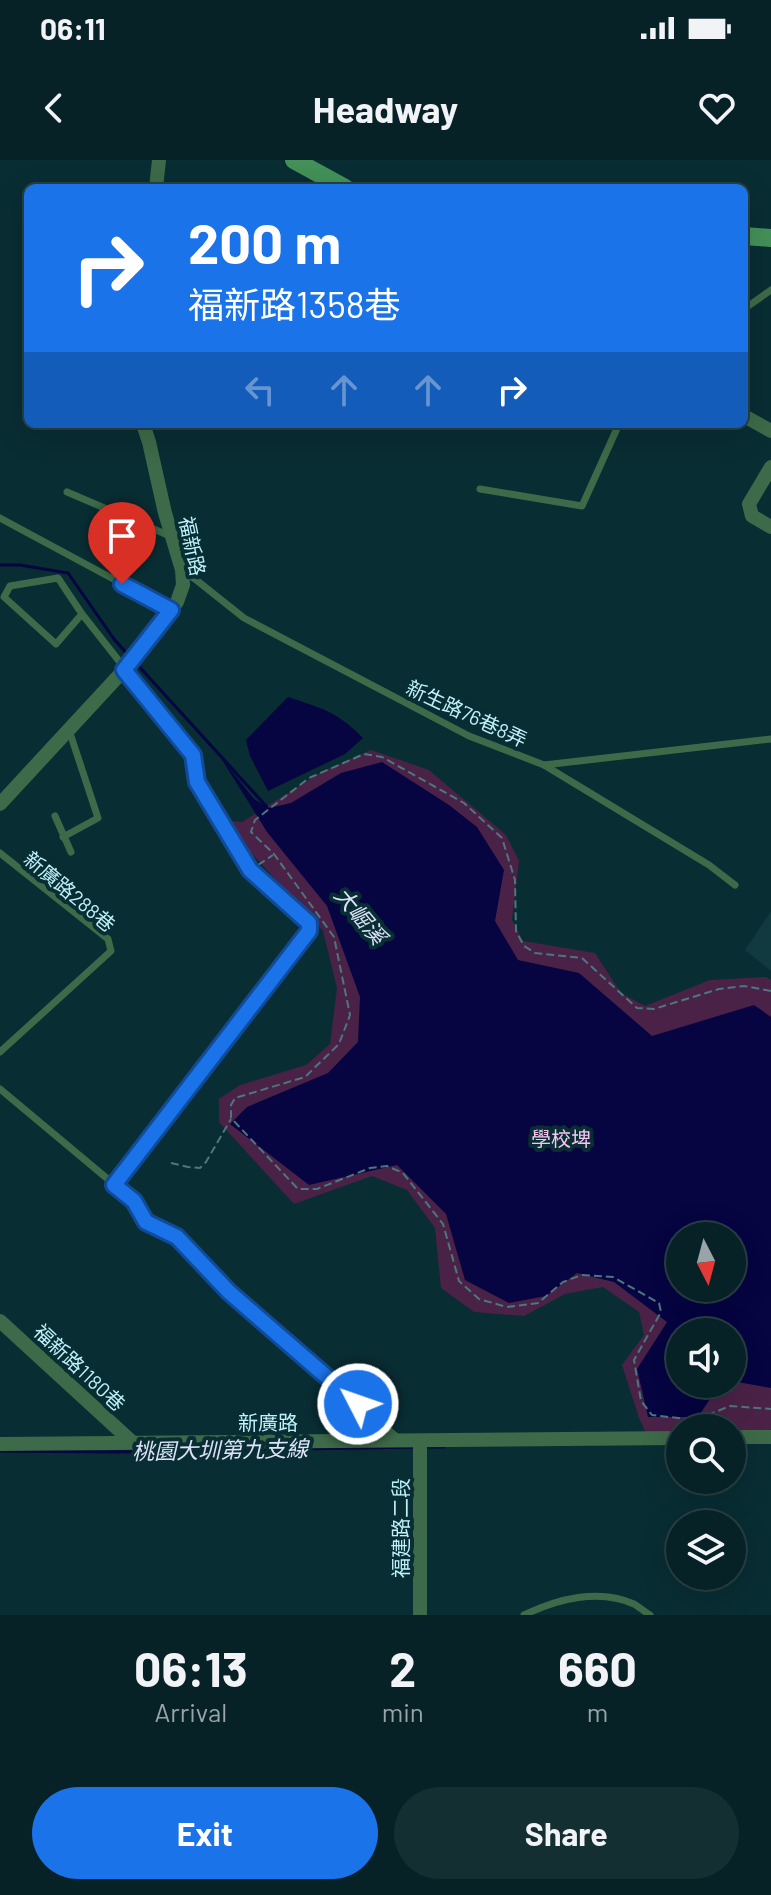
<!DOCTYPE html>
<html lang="en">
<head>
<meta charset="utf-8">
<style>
	:root { --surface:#062226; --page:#142f32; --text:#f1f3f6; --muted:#98a4a7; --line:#273f43; --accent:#1a73e8 }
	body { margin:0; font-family:Barlow,"Noto Sans TC",sans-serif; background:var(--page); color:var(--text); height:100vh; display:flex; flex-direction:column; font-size:30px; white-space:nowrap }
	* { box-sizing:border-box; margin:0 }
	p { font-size:26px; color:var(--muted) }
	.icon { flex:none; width:44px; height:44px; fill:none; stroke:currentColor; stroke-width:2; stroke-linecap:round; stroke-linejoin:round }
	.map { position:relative; height:1455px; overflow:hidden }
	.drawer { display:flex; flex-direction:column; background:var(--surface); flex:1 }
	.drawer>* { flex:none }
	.banner { position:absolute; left:24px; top:24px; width:724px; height:244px; border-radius:12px; box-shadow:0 8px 32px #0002,0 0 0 2px var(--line); background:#1a73e8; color:#fff; overflow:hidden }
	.needle { width:52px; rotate:174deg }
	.buttons { position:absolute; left:666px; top:1062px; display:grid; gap:16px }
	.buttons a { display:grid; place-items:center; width:80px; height:80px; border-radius:50%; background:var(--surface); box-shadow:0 8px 32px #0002,0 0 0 2px var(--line); font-size:40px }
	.pin { position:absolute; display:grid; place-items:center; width:68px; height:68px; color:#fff; margin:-82px -34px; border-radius:50% 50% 50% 0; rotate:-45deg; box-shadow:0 0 8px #0007 }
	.pin .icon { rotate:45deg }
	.me { position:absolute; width:88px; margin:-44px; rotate:311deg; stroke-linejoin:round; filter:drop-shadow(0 0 6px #0008) }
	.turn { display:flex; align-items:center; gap:28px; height:168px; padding:0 32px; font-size:36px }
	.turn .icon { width:104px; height:104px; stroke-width:2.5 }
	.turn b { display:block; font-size:56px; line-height:68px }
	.lanes { display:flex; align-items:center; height:76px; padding:0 32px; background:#0003; justify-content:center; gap:40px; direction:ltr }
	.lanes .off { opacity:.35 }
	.eta { display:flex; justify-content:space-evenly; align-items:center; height:136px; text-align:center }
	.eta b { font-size:48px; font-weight:700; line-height:56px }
	.primary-button { display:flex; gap:16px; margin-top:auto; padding:16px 32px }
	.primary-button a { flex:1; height:92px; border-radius:48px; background:var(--accent); color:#fff; font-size:32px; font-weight:700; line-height:92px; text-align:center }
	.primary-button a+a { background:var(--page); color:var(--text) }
	.status { display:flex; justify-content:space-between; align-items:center; height:56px; padding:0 40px; background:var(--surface); direction:ltr }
	.status svg { height:22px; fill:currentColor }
	header { display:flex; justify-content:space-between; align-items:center; height:104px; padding:0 32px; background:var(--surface); font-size:36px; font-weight:700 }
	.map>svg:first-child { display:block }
</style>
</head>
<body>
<div class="status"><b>06:11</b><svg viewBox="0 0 49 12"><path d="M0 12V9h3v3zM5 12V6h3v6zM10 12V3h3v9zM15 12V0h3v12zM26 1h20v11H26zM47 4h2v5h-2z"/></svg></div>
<header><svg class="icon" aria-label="back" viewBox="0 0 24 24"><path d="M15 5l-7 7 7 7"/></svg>Headway<svg class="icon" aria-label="heart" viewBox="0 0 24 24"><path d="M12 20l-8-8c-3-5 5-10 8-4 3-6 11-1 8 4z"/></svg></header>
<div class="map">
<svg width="771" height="1455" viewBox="0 0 771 1455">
	<rect width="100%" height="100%" fill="#082d33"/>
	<polygon fill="#103a40" points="771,751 771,811 745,790"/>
	<path fill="#4a2247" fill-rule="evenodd" d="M371,590L429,610L506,675L519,701L512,760L523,781L595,793L621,833L645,846L710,820L766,817L771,820V1271L732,1273V1268H680V1275L648,1277L639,1258L622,1205L644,1175L639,1152L603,1127L565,1134L524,1156L474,1152L441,1128L435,1068L407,1030L372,1016L294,1044L219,962V939L240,925L306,905L330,884L337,828L323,771L243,684L230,661L242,662L321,612ZM680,1076H732V1128H680ZM680,1172H732V1224H680Z"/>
	<g fill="#060441" fill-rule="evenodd">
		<path d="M288,537C321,548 338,552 363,578L345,594L268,631L250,596L246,580Z"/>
		<path d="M221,598L254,639L269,648L291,643L341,613L382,602L449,645L477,667L504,710L495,761L518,800L579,813L652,876L754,845L771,857V1228L732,1221V1172H680V1224H720L698,1257H648L637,1209L667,1162L614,1122L577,1113L546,1136L509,1143L465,1120L446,1054L397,1005L309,1025L230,964L247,947L328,913L358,882L360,837L327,746L267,672ZM680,1076H732V1128H680Z"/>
	</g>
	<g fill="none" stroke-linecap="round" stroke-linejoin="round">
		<g stroke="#060441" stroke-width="3">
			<polyline points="0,405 20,405 68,413 114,479 129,496"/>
			<polyline points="135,502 267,647"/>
			<polyline points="424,1287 444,1287"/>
			<polyline points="0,1291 112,1292 416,1287"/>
		</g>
		<g stroke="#4d777e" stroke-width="2" stroke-dasharray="8 4" stroke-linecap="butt">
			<polyline points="258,705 273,695"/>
			<polyline points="771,831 744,826 719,829 654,849 637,848 582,798 535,793 524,786 516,771 515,720 502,678 464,643 382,597 364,594 309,618 255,660 251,672 274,694 334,777 350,855 339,884 305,917 235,938 231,945 231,958 298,1029 317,1029 370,1008 387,1006 403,1013 443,1064 459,1121 479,1139 507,1147 538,1143 563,1122 582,1115 613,1117 659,1143 661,1152 634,1200 641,1241 652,1255 695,1260 730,1246 771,1249"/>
			<polyline points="171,1003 188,1007 200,1008 206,1002 231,959"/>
		</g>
		<g stroke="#3d6a48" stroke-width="7">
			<polyline points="744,149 771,130"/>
			<polyline points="744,206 744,208"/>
			<polyline points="480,329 582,346 619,264"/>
			<polyline points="67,332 170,376"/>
			<polyline points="0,358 171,450"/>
			<polyline points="182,410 195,419 244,458 469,576 544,605 771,579"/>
			<polyline points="82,454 56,484 4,437 10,426 58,418 82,454 193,595 197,622 250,710 309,763 309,771 114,1025"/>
			<polyline points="544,605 709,705 735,725"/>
			<polyline points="55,656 71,692"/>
			<polyline points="63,677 98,658 69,570"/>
			<polyline points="0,693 108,779 111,791 0,892"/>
			<polyline points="0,929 134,1041 146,1062 177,1077 229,1132 400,1280"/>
			<path d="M524,1455C557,1439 599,1428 634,1444C639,1447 645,1452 650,1455"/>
		</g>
		<g stroke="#3d6a48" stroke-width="14">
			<polyline points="156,28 159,0"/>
			<polyline points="744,256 771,271"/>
			<polyline points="771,307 749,344 752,356 771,367"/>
			<polyline points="0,644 124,510 177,442 183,425 182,410 165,353 149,282 143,264"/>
			<polyline points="0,1161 132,1282"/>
			<polyline points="732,1277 771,1277"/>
			<polyline points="0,1284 680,1278"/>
			<polyline points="420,1455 420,1281"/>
		</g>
		<g stroke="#439058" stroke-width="18">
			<polyline points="294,0 345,28"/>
			<polyline points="744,76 771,78"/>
		</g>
	</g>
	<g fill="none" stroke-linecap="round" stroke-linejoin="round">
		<g stroke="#114b97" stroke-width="20">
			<polyline id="route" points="122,424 171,450 124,510 193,595 197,622 250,710 309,763 309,771 114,1025 134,1041 146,1062 177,1077 229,1132 358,1244"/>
		</g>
		<use href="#route" stroke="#1a73e8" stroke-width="14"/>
	</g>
	<g text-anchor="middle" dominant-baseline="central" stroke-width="8" stroke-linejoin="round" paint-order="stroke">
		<g font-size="20" fill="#bff1fb" stroke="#082d33">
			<text transform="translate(193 386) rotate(78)">福新路</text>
			<text transform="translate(467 553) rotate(25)">新生路76巷8弄</text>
			<text transform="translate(70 731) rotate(40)">新廣路288巷</text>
			<text transform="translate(80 1207) rotate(43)">福新路1180巷</text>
			<text x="268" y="1262">新廣路</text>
			<text transform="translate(400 1368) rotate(-90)">福建路二段</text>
		</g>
		<g font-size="20" fill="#f8c5f2" stroke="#082d33">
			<text x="561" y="978">學校埤</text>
		</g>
		<g font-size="22" font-style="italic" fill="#dce3f7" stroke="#082d33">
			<text transform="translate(361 755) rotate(50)">大崛溪</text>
			<text transform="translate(220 1289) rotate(-1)">桃園大圳第九支線</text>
		</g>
	</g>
</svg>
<div class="buttons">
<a><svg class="needle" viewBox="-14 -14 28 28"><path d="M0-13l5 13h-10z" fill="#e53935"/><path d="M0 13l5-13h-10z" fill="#98a4a7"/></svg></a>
<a><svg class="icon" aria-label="sound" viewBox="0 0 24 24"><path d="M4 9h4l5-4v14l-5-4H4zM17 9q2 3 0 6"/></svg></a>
<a><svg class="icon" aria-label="search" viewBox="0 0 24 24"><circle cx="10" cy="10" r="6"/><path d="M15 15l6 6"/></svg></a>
<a><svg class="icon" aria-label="layers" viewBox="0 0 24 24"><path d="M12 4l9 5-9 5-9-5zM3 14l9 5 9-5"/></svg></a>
</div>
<div class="pin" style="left:122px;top:424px;background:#d93025"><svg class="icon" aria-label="arrive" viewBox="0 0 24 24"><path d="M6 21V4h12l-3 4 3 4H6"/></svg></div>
<svg class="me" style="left:358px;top:1244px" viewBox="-20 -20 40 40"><circle r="17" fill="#1a73e8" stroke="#fff" stroke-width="3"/><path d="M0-11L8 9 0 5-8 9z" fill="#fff"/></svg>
<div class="banner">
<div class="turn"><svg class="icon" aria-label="right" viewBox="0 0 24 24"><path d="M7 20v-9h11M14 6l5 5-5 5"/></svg><div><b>200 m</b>福新路1358巷</div></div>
<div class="lanes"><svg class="icon off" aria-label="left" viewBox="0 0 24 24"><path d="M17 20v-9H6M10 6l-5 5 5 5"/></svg><svg class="icon off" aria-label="ahead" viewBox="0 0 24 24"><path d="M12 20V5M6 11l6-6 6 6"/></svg><svg class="icon off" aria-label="ahead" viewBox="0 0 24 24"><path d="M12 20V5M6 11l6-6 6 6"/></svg><svg class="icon" aria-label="right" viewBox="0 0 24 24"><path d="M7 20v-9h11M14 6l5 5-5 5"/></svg></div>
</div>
</div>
<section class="drawer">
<div class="eta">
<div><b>06:13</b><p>Arrival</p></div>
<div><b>2</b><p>min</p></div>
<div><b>660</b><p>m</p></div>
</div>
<div class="primary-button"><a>Exit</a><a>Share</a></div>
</section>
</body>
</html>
